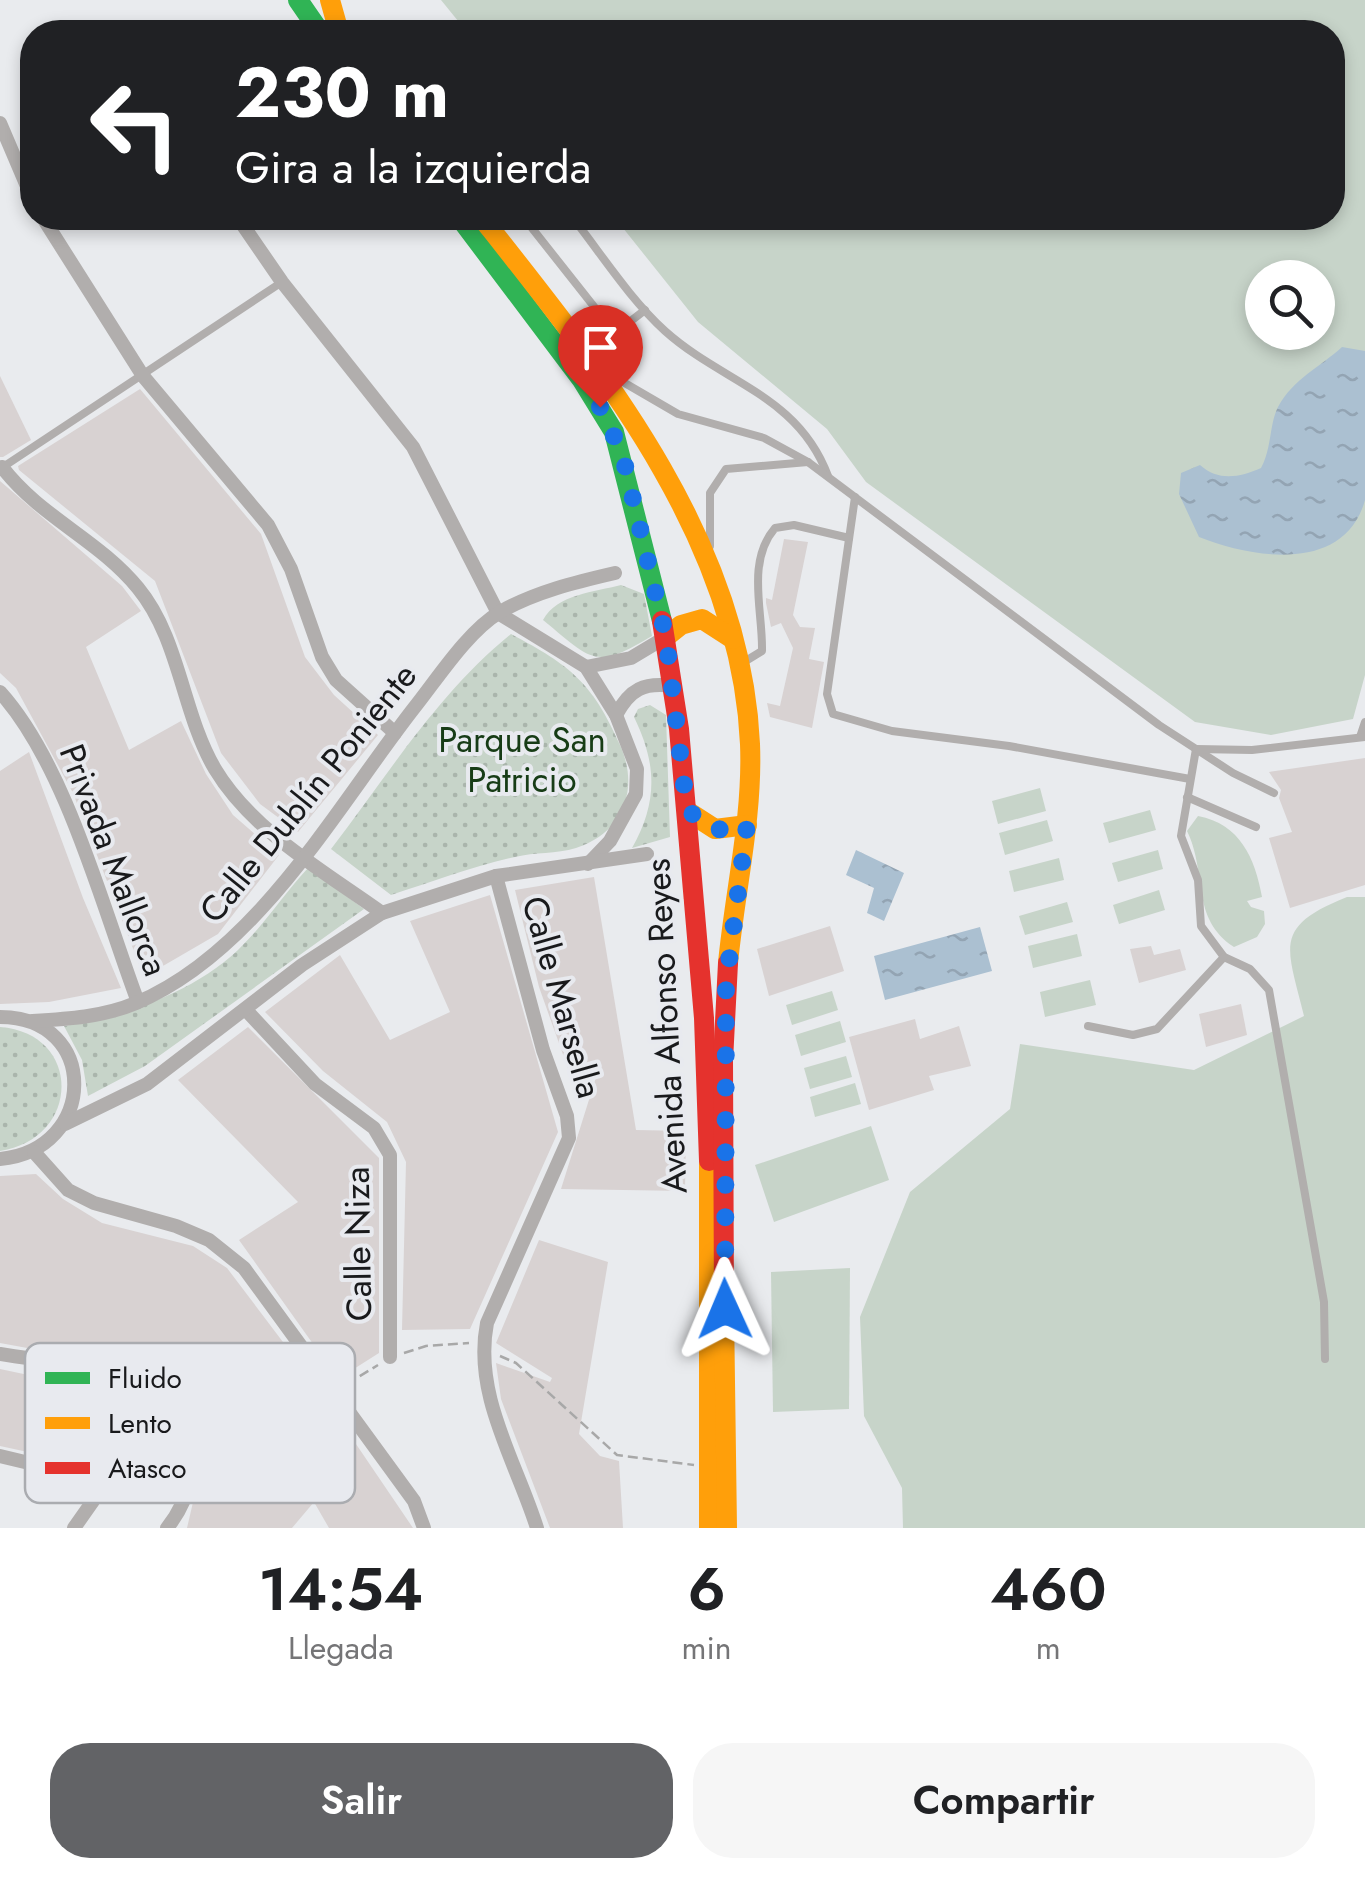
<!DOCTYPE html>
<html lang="es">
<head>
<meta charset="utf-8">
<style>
	:root { --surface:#fff; --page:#f6f6f6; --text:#202124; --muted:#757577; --accent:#626366 }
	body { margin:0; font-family:Jost,sans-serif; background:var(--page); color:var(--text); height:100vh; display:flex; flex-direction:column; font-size:38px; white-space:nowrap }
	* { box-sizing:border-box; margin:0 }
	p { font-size:32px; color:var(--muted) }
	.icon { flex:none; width:55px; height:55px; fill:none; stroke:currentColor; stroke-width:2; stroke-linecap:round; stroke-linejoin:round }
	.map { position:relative; height:1528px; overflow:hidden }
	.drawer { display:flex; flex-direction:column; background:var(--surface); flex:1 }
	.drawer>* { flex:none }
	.hud { position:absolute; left:20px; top:20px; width:1325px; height:210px; border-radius:40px; box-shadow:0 5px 15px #0003; background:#202124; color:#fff; overflow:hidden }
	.controls { position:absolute; left:1245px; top:260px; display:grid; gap:20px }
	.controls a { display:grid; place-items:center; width:90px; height:90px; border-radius:50%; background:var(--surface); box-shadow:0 5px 15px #0003; font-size:50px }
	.pin { position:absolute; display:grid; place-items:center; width:85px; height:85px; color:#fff; margin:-102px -42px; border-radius:50% 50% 50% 0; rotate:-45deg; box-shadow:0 0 10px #0007 }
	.pin .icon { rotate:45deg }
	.me { position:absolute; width:110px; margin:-55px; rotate:359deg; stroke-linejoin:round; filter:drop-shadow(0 0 8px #0008) }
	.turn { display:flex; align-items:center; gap:35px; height:210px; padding:0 50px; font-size:45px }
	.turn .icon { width:130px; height:130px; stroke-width:2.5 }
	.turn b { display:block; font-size:70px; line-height:85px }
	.eta { display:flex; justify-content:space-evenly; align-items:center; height:170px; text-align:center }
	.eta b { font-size:60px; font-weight:600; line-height:70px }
	.action { display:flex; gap:20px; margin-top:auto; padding:20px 50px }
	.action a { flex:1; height:115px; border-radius:40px; background:var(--accent); color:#fff; font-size:40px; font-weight:600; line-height:115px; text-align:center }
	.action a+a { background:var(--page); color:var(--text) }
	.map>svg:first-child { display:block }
</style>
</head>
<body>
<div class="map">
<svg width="1365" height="1528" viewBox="0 0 1365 1528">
	<defs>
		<pattern id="park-dots" width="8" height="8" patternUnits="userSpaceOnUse" patternTransform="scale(2.5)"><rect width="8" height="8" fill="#c7d4c9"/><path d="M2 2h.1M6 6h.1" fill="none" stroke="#aab5ac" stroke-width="1.8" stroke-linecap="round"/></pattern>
		<pattern id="water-ripples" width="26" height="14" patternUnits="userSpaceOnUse" patternTransform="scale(2.5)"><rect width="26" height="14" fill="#abc0d1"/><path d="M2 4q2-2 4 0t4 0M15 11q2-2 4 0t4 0" fill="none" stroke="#93a4b3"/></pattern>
	</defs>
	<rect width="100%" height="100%" fill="#e9ebee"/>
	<g fill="#c7d4c9" fill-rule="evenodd">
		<path d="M441,0H1365V675L1353,719L1271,735L1195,722L866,482L827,429L698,322L615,218H1332V32H467ZM1262,278H1318V332H1262Z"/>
		<polygon points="1040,788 1046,811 998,824 992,801"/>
		<polygon points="1150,810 1156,830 1109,843 1103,823"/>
		<path d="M1198,816C1240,824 1255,858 1262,897L1247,901L1251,907L1264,911L1265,924L1257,937L1234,947C1190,918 1208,874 1187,831Z"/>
		<polygon points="1047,820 1053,841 1005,855 999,833"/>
		<polygon points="1158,850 1163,869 1118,882 1112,863"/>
		<polygon points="1059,858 1064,880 1014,892 1009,871"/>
		<polygon points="1159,890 1165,910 1119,924 1113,905"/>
		<path d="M1347,897H1365V1528H903L902,1488L864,1416L860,1317L910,1192L1010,1109L1020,1044L1194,1070L1304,1016C1287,946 1272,927 1347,897Z"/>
		<polygon points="1067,902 1073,922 1025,935 1019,916"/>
		<polygon points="1077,934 1082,956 1033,968 1028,946"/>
		<polygon points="1090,980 1096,1005 1045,1017 1040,992"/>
		<polygon points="832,991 838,1010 792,1025 786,1005"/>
		<polygon points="840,1021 846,1042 801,1056 795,1035"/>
		<polygon points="846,1056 852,1077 810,1089 804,1068"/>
		<polygon points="855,1083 861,1104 815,1117 810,1097"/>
		<polygon points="871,1126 889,1180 774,1222 755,1165"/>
		<polygon points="850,1268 849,1409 773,1412 771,1272"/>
	</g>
	<g fill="url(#park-dots)">
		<path d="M621,585L644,594L652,636C594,671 592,660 543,620C557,594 595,592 621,585Z"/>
		<path d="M511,634C571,666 592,682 620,745C640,789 623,833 576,848C556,854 535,852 515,857C473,866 432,882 391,895L331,849C387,776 439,692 511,634Z"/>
		<path d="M650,705L666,715L670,837L632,848C658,802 657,764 634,717L638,709Z"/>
		<path d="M308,868L364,909L145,1066L88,1096L82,1060L64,1026C125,1015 191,994 238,950C263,926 284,894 308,868Z"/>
		<path d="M0,1027C82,1033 82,1138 0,1151Z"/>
	</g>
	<g fill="url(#water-ripples)">
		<path d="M1342,347L1365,351C1365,388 1365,424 1365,461C1365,472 1365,489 1365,500C1345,573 1254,559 1199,537L1179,494L1181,473L1200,465C1219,482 1240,477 1261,468C1272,448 1269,425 1278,407C1293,379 1320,367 1342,347Z"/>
		<polygon points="856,850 904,873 884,921 867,913 874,888 846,875"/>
		<polygon points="980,927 992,971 885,1000 874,956"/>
	</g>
	<g fill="#d8d2d2">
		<polygon points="0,376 31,440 3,457 0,457"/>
		<polygon points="140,389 261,534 305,657 334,695 378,735 298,832 260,804 221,753 155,581 19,470 18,466"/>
		<polygon points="0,481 122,586 141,611 86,647 129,750 181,721 206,774 233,815 279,855 218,934 144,977 73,793 16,688 0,673"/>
		<polygon points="784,539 808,542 793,615 800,627 815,628 809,659 824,662 812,728 770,717 767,703 780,706 793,648 781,623 771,627 766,603 766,598 772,600"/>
		<polygon points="29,752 83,898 121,988 49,1002 0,1004 0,771"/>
		<polygon points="1365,758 1365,885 1290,908 1269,838 1292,832 1279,798 1281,790 1269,772"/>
		<polygon points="594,877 636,1130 686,1131 685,1191 561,1189 598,1071 586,1067 576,1091 539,987 515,890"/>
		<polygon points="490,895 558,1132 470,1329 402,1330 406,1162 387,1122 323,1071 265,1012 340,955 390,1040 450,1012 410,921"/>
		<polygon points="830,926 844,971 769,996 757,949"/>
		<polygon points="1151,946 1154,955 1180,949 1186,970 1139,983 1130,949"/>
		<polygon points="1241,1004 1247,1035 1206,1047 1199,1014"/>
		<polygon points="915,1019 920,1039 959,1026 971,1066 929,1076 934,1090 869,1110 849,1037"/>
		<polygon points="248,1027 379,1158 379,1353 338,1379 239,1240 298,1202 178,1080"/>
		<polygon points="36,1174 63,1199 102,1223 193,1246 227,1268 320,1391 413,1528 329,1528 314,1502 292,1528 187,1528 201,1468 195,1432 174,1399 148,1377 109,1363 0,1343 0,1176"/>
		<polygon points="539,1240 608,1262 579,1434 600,1456 619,1461 623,1528 550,1528 501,1399 496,1363 550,1382 552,1378 496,1343"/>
		<polygon points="0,1369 52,1380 37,1454 0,1446"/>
	</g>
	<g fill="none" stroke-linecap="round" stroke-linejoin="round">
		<g stroke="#a8a8a8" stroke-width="2.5" stroke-dasharray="10 5" stroke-linecap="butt">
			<polyline points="404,1353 426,1346 469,1343"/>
			<polyline points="500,1356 516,1363 617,1455 694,1465"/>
			<polyline points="347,1384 378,1365"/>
		</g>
		<g stroke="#b1aead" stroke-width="8">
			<polyline points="524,218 607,323 623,327 645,310"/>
			<path d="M573,218C602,255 630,299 665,331C723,383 798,395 828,476"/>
			<polyline points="611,375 678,414 764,438 808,462 1159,725 1233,773 1274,793"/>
			<polyline points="3,467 282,282"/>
			<polyline points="855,497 827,694 833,714 892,731 1009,746 1190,779"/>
			<polyline points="710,546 710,493 726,469 808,462"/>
			<path d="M744,662L762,651C763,611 746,562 775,528L794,525L849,538"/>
			<polyline points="1360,737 1365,722"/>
			<polyline points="1196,749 1181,836 1198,880 1201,926 1224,957 1250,969 1269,990 1324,1302 1325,1359"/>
			<polyline points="1196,749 1252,750 1365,737"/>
			<polyline points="1187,797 1256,827"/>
			<polyline points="1088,1026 1133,1035 1157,1029 1224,957"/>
		</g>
		<g stroke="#b1aead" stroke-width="14">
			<polyline points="0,123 32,198"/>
			<polyline points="43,218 143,376 268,525 291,569 322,657 336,680 395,733"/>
			<polyline points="238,218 282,282 413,447 498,613 586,667 616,715 637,769 636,794 610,841 588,864"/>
			<path d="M2,467C40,517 99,540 138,588C180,639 182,713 215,769C252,831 325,872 382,913"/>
			<polyline points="586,667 631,658 666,637"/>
			<path d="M0,692C66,765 103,909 138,1002"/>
			<path d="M616,715C630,689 644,682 673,686"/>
			<path d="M496,876L543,1050L567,1116L569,1138L487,1323C473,1395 516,1461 537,1528"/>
			<polyline points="246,1010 315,1084 374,1128 390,1155 390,1357"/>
			<path d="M0,1017C100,1017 98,1150 0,1159"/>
			<path d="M32,1021C67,1019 103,1017 136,1003C257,952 336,808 414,708C438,678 467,632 500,612C535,592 576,582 615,573"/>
			<polyline points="65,1124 147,1084 302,965 382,913 496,876 647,854"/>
			<polyline points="34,1152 68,1190 94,1203 176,1226 209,1240 244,1268 414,1501 424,1528"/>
			<path d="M0,1354C34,1360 74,1362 106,1373C176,1399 219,1463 167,1528"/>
			<polyline points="0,1456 71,1473 89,1483 93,1501 74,1528"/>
		</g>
		<g stroke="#30b455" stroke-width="20">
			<polyline points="298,0 320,32"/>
			<polyline points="460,218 582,380 614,432 662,621"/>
		</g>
		<g stroke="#ff9f0a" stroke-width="20">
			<polyline points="330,0 339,32"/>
			<path d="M482,218C603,371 741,540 750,744C753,817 735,890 728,963"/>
			<polyline points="666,637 681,625 702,619 733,639"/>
			<polyline points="687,811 715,829 747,825"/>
			<polyline points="709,1161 709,1528"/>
			<polyline points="724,1309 727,1528"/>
		</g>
		<g stroke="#e5322d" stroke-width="20">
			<polyline points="662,621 679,729 704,1018 709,1161"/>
			<polyline points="724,1309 723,1061 728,963"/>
		</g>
	</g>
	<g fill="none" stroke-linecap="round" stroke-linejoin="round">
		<polyline stroke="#1a73e8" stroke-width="18" stroke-dasharray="0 32.4" points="600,407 622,453 666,637 687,810 715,830 747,825 726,984 725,1309"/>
	</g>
	<g text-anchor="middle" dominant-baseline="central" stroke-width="8" stroke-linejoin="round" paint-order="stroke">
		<g font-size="35" fill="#173c16" stroke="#e8eaef">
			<text x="522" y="740">Parque San<tspan x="522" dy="40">Patricio</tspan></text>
		</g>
		<g font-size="35" fill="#191a1c" stroke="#e8eaef">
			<text transform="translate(308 793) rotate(-51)">Calle Dublín Poniente</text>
			<text transform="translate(114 860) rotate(69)">Privada Mallorca</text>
			<text transform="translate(562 997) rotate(74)">Calle Marsella</text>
			<text transform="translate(666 1026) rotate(-93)">Avenida Alfonso Reyes</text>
			<text transform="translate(358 1244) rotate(-91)">Calle Niza</text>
		</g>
	</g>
	<rect x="25" y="1343" width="330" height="160" rx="15" fill="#e8eaef" stroke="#aaacb0" stroke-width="2.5"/>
	<rect x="45" y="1372" width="45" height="12" fill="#30b455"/>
	<rect x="45" y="1417" width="45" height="12" fill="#ff9f0a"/>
	<rect x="45" y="1462" width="45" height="12" fill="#e5322d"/>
	<g font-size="28" fill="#191a1c">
		<text x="108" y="1388">Fluido</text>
		<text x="108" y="1433">Lento</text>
		<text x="108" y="1478">Atasco</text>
	</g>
</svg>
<div class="controls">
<a><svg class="icon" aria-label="search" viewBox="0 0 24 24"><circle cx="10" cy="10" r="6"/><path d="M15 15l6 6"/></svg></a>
</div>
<div class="pin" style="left:600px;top:407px;background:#d93025"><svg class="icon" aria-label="arrive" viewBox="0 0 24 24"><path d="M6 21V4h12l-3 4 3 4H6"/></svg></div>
<svg class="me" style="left:725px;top:1309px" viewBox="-20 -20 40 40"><path d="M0-17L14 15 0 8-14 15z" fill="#1a73e8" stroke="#fff" stroke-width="4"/></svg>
<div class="hud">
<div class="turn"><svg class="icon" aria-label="left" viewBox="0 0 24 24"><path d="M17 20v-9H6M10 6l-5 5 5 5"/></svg><div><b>230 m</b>Gira a la izquierda</div></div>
</div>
</div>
<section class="drawer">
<div class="eta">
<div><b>14:54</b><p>Llegada</p></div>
<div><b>6</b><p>min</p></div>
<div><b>460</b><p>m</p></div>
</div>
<div class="action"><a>Salir</a><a>Compartir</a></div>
</section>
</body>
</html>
